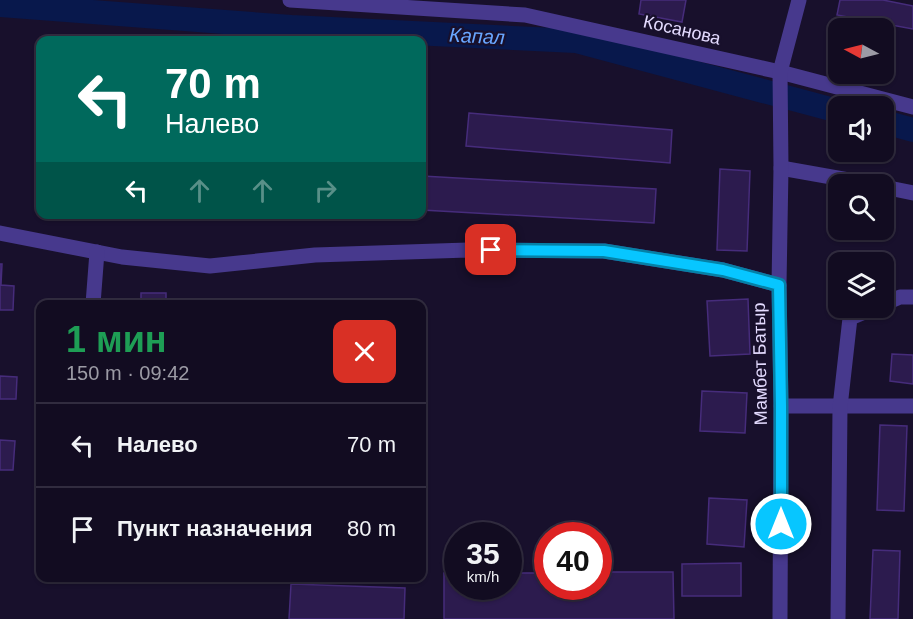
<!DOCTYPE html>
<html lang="ru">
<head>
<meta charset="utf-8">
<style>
	:root { --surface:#120c21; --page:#1b152a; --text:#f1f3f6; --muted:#9c9ba5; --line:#312c3f }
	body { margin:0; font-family:Arial,sans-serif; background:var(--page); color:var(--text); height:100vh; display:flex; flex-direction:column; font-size:22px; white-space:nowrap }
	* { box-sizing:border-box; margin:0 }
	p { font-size:20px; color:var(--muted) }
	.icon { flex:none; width:33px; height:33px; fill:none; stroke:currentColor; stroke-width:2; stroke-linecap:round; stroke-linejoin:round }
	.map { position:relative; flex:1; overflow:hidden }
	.panel { position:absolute; left:36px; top:300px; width:390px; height:282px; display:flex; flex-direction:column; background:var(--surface); border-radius:12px; box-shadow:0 2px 4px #0004,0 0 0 2px var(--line) }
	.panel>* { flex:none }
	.hud { position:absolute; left:36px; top:36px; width:390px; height:183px; border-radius:12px; box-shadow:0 2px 4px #0004,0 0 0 2px var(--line); background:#00695c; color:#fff; overflow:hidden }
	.needle { width:39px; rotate:277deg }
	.buttons { position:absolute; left:828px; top:18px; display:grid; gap:12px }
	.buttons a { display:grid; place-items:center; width:66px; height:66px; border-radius:12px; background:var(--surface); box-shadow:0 2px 4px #0004,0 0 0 2px var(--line); font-size:30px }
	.speed { position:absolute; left:444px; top:522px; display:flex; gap:12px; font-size:30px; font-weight:700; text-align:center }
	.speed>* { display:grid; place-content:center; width:78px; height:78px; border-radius:50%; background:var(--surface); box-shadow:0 2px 4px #0004,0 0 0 2px var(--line); line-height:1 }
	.speed small { font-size:15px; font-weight:400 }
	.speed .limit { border:9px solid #d22; background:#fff; color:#111 }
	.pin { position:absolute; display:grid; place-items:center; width:51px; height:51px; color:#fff; margin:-26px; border-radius:12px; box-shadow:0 3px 9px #0006 }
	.me { position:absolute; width:66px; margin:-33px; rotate:0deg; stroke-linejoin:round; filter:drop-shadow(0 0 4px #0008) }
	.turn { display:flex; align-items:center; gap:21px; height:126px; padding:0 30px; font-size:27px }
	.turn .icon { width:78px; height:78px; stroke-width:2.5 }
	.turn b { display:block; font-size:42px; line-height:51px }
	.lanes { display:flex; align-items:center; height:57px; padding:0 30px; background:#0003; justify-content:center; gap:30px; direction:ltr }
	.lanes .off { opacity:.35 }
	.round { display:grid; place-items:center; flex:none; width:63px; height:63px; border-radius:12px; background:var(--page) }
	.head { display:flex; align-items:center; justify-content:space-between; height:102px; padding:0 30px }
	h1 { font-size:36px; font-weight:600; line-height:45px; color:#1e9e55 }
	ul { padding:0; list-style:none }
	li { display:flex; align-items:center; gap:18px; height:84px; padding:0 30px; border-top:2px solid var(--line) }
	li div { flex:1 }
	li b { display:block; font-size:22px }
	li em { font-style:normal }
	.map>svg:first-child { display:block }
</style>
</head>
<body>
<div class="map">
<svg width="913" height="619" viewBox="0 0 913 619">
	<rect width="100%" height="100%" fill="#18102c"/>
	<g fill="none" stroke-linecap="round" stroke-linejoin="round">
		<g stroke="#08184c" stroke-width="24">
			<polyline points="0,5 291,27 576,41 838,111"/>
			<polyline points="884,122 913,130"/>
		</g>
	</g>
	<g fill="#2c1b4e" stroke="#462c7b" stroke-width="1.5">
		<polygon points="641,0 686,0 682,22 639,14"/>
		<polygon points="840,0 883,0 913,6 913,29 837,15"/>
		<polygon points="469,113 672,130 670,163 466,146"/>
		<polygon points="720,169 750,171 747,251 717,250"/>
		<polygon points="422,176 656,189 654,223 422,210"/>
		<polygon points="0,264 2,264 1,285 14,286 13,310 0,310"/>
		<rect x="141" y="293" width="25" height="11"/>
		<polygon points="748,299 750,354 710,356 707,301"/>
		<polygon points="892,354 913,355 913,384 890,381"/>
		<polygon points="0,376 17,377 16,399 0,399"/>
		<polygon points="702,391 747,393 745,433 700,431"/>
		<polygon points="880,425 907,426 904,511 877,510"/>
		<polygon points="0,440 15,441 13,470 0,470"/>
		<polygon points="709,498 747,500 744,547 707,544"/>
		<polygon points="873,550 900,551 898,619 870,619"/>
		<polygon points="741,563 741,596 682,596 682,564"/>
		<polygon points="598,572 673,572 674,619 444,619 444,573 458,573 458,586 508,586 508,573 548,573 548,586 598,586"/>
		<polygon points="291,584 405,588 404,619 289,619"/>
	</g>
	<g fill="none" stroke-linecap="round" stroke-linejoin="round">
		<g stroke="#47398d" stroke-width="15">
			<polyline points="290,0 525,15 780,72 913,107"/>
			<polyline points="781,168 871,184"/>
			<polyline points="884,187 913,193"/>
			<polyline points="0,233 122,257 210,266 315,255 468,250 604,251 723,270 779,285"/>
			<polyline points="93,304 97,252"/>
			<polyline points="884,304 900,297 913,297"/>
			<polyline points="781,406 913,406"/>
			<polyline points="780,619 781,406 779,285 781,168 780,72 799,0"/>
			<polyline points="838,619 840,407 850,318 874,308"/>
		</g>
	</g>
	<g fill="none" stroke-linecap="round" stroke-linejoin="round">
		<g stroke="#0581a6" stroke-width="15">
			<polyline id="route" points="491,250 604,251 723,270 779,285 781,406 781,524"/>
		</g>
		<use href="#route" stroke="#07c6ff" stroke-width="10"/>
	</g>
	<g text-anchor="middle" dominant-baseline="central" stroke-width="4.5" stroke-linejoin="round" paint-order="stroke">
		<g font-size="18" fill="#e4dbff" stroke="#18102c">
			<text transform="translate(682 30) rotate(13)">Косанова</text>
			<text transform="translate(760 364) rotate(-91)">Мамбет Батыр</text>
		</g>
		<g font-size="20" font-style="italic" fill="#69a6ff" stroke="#18102c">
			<text transform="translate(477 36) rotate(3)">Капал</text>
		</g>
	</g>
</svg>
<div class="buttons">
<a><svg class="needle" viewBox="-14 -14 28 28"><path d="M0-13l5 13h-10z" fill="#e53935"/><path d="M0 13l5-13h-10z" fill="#9c9ba5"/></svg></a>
<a><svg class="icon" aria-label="sound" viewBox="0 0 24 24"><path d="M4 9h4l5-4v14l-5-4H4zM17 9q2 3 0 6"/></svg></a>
<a><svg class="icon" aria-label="search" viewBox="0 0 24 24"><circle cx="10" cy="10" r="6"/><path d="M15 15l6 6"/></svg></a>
<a><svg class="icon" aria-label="layers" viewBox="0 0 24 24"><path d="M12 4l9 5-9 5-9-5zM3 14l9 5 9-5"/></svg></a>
</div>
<div class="speed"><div>35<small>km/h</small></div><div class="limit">40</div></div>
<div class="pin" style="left:491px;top:250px;background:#d93025"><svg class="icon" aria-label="arrive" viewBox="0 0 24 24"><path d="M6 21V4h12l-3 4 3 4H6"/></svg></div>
<svg class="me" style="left:781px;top:524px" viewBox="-20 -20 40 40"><circle r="17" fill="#07c6ff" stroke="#fff" stroke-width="3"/><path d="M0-11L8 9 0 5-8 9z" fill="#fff"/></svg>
<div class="hud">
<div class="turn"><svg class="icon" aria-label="left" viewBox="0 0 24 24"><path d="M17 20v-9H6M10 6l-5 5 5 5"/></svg><div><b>70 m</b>Налево</div></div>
<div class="lanes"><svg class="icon" aria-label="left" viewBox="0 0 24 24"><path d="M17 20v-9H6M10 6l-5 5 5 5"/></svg><svg class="icon off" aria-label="ahead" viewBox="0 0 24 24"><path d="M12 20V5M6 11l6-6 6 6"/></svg><svg class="icon off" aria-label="ahead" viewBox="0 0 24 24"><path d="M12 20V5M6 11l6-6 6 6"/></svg><svg class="icon off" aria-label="right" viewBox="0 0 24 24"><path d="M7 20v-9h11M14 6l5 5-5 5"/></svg></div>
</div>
<section class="panel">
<div class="head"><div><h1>1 мин</h1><p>150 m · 09:42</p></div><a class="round" style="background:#d93025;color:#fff"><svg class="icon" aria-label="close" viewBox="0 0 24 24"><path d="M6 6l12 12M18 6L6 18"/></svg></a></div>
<ul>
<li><svg class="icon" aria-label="left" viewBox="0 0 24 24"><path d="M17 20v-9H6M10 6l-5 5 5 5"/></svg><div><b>Налево</b></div><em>70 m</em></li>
<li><svg class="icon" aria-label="arrive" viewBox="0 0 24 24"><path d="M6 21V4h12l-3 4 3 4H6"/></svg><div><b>Пункт назначения</b></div><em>80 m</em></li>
</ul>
</section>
</div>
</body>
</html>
